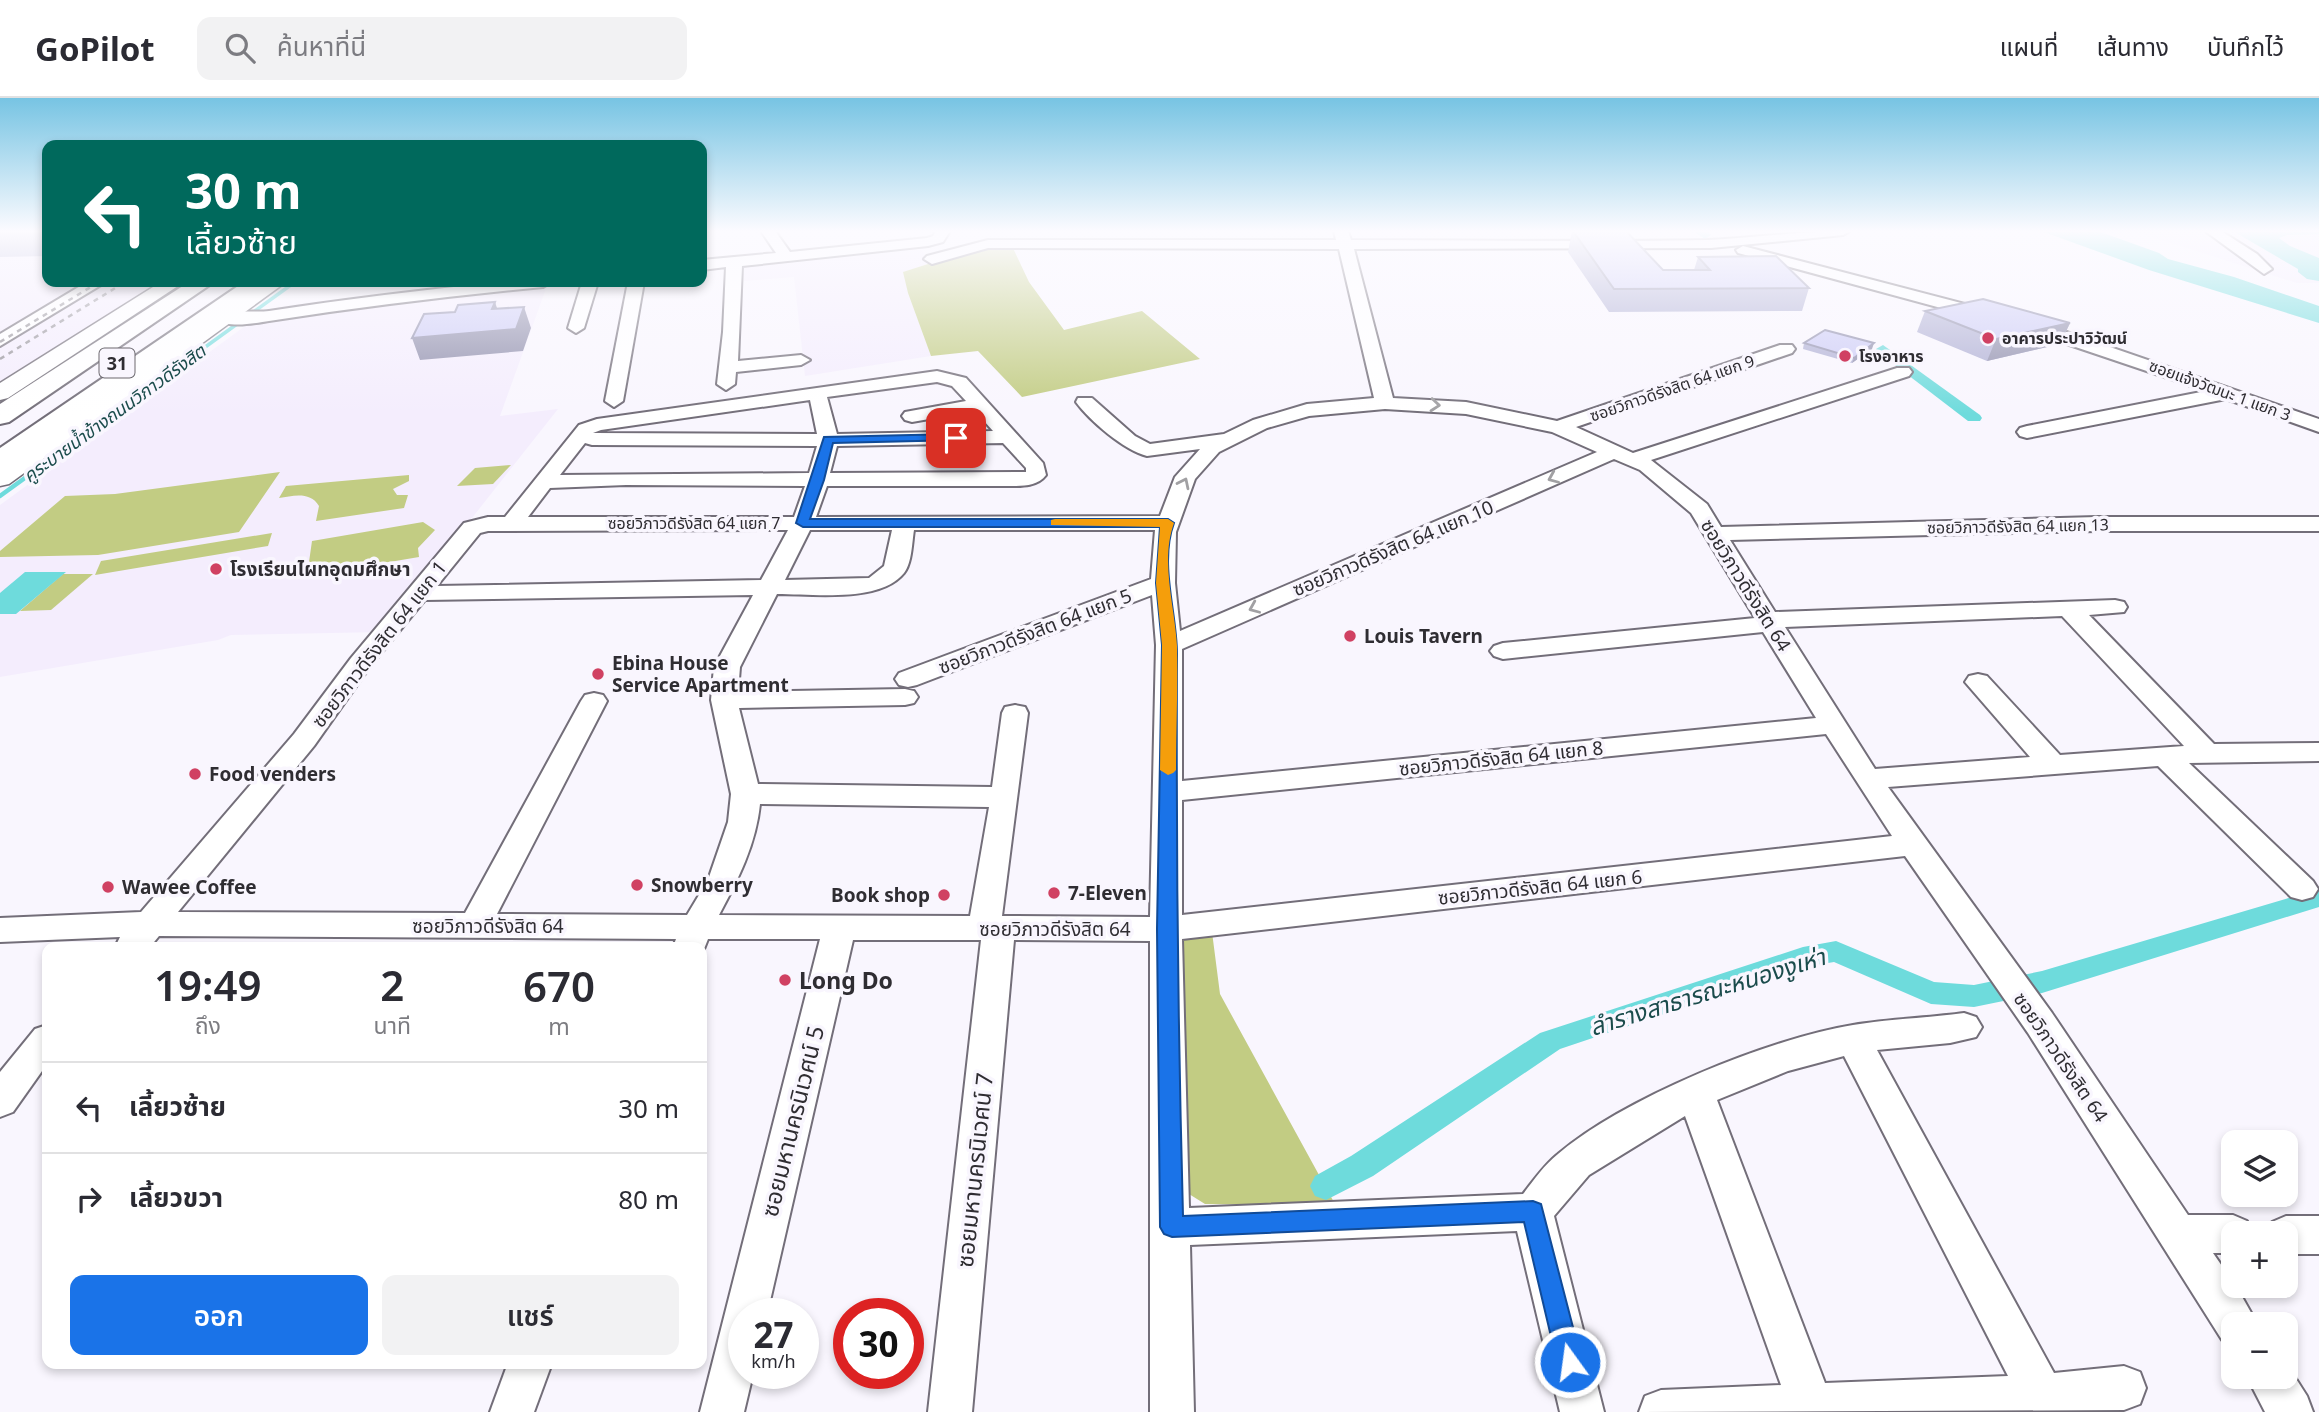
<!DOCTYPE html>
<html lang="th">
<head>
<meta charset="utf-8">
<style>
	:root { --surface:#fff; --page:#f2f2f3; --text:#2b2b33; --muted:#7c7c81; --line:#e1e1e2; --accent:#1a73e8 }
	body { margin:0; font-family:"Noto Sans","Noto Sans Thai",sans-serif; background:var(--page); color:var(--text); height:100vh; display:flex; flex-direction:column; font-size:26px; white-space:nowrap }
	* { box-sizing:border-box; margin:0 }
	p { font-size:23px; color:var(--muted) }
	.icon { flex:none; width:38px; height:38px; fill:none; stroke:currentColor; stroke-width:2; stroke-linecap:round; stroke-linejoin:round }
	.map { position:relative; flex:1; overflow:hidden }
	.drawer { position:absolute; left:42px; top:844px; width:665px; height:427px; display:flex; flex-direction:column; background:var(--surface); border-radius:14px; box-shadow:0 4px 10px #0003 }
	.drawer>* { flex:none }
	.top-card { position:absolute; left:42px; top:42px; width:665px; height:147px; border-radius:14px; box-shadow:0 4px 10px #0003; background:#00695c; color:#fff; overflow:hidden }
	.buttons { position:absolute; left:2221px; top:1032px; display:grid; gap:14px }
	.buttons a { display:grid; place-items:center; width:77px; height:77px; border-radius:14px; background:var(--surface); box-shadow:0 4px 10px #0003; font-size:35px }
	.speed { position:absolute; left:728px; top:1200px; display:flex; gap:14px; font-size:35px; font-weight:700; text-align:center }
	.speed>* { display:grid; place-content:center; width:91px; height:91px; border-radius:50%; background:var(--surface); box-shadow:0 4px 10px #0003; line-height:1 }
	.speed small { font-size:18px; font-weight:400 }
	.speed .limit { border:10px solid #d22; background:#fff; color:#111 }
	.pin { position:absolute; display:grid; place-items:center; width:60px; height:60px; color:#fff; margin:-30px; border-radius:14px; box-shadow:0 4px 10px #0006 }
	.me { position:absolute; width:77px; margin:-38px; rotate:346deg; stroke-linejoin:round; filter:drop-shadow(0 0 5px #0008) }
	.turn { display:flex; align-items:center; gap:24px; height:147px; padding:0 28px; font-size:32px }
	.turn .icon { width:91px; height:91px; stroke-width:2.5 }
	.turn b { display:block; font-size:49px; line-height:60px }
	.eta { display:flex; justify-content:space-evenly; align-items:center; height:119px; text-align:center }
	.eta b { font-size:42px; font-weight:600; line-height:49px }
	.cta { display:flex; gap:14px; margin-top:auto; padding:14px 28px }
	.cta a { flex:1; height:80px; border-radius:14px; background:var(--accent); color:#fff; font-size:28px; font-weight:600; line-height:80px; text-align:center }
	.cta a+a { background:var(--page); color:var(--text) }
	ul { padding:0; list-style:none }
	li { display:flex; align-items:center; gap:21px; height:91px; padding:0 28px; border-top:2px solid var(--line) }
	li div { flex:1 }
	li b { display:block; font-size:26px }
	li em { font-style:normal }
	header { display:flex; align-items:center; gap:42px; box-sizing:border-box; height:98px; padding:0 35px; background:var(--surface); border-bottom:2px solid var(--line) }
	header strong { font-size:33px }
	nav { display:flex; gap:38px; margin-inline-start:auto; font-size:24px }
	.search { width:490px; height:63px; background:var(--page); display:flex; align-items:center; gap:18px; box-sizing:border-box; padding:0 24px; border-radius:14px; color:var(--muted); font-size:26px }
	.map>svg:first-child { display:block }
</style>
</head>
<body>
<header>
<strong>GoPilot</strong>
<div class="search"><svg class="icon" aria-label="search" viewBox="0 0 24 24"><circle cx="10" cy="10" r="6"/><path d="M15 15l6 6"/></svg>ค้นหาที่นี่</div>
<nav><a>แผนที่</a><a>เส้นทาง</a><a>บันทึกไว้</a></nav>
</header>
<div class="map">
<svg width="2319" height="1314" viewBox="0 0 2319 1314">
	<rect width="100%" height="100%" fill="#f9f6fe"/>
	<g fill="#f4edfd">
		<polygon points="0,133 47,133 47,184 164,184 0,291"/>
		<polygon points="2133,133 2319,133 2319,185 2297,185"/>
		<polygon points="917,148 933,164 904,174 908,195 931,258 805,278 794,179 744,183 743,166"/>
		<polygon points="548,185 500,318 558,311 382,534 231,537 218,542 0,579 0,407 252,223"/>
	</g>
	<g fill="#c2cc83">
		<polygon points="1012,148 1029,184 1064,232 1142,213 1200,261 1022,299 978,253 931,258 908,195 903,174 978,150"/>
		<polygon points="511,367 493,386 457,388 475,370"/>
		<polygon points="280,374 239,434 98,457 0,459 0,453 65,398 115,396"/>
		<path d="M409,377V383L393,391L397,397H408L404,410L316,423L319,408C310,393 293,398 279,400L286,388Z"/>
		<polygon points="423,424 435,432 418,450 419,459 307,478 312,443"/>
		<polygon points="272,435 268,448 95,477 101,463"/>
		<polygon points="63,476 93,476 51,512 20,513"/>
		<polygon points="1212,834 1220,896 1336,1108 1205,1106 1189,1096 1180,838"/>
	</g>
	<g fill="#6edbdc">
		<polygon points="2041,133 2098,133 2159,155 2168,161 2234,179 2319,208 2319,225 2149,172"/>
		<polygon points="2233,133 2319,133 2319,136 2287,137 2279,140 2290,148 2319,160 2319,183 2307,181 2298,174 2298,171"/>
		<polygon points="25,474 66,474 16,516 0,516 0,495"/>
	</g>
	<g fill="none" stroke-linecap="round" stroke-linejoin="round">
		<polyline stroke="#6edbdc" stroke-width="3.5" points="168,276 295,184"/>
		<polyline stroke="#6edbdc" stroke-width="4.5" points="0,398 170,275"/>
		<g fill="#6edbdc" fill-rule="evenodd">
			<polygon points="1693,133 1707,133 1711,137 1705,141"/>
			<polygon points="1883,247 1980,317 1982,320 1980,323 1968,323 1878,254 1876,251"/>
			<polygon points="2319,791 2319,809 2042,895 1974,909 1931,906 1834,864 1804,869 1560,951 1373,1078 1326,1102 1315,1098 1310,1088 1315,1078 1351,1058 1540,935 1803,849 1836,843 1934,884 1974,887 2042,873"/>
		</g>
		<g stroke="#736e79" stroke-width="4">
			<g id="minor">
				<polygon points="761,133 775,133 790,154 927,140 933,138 936,133 950,133 943,144 928,148 742,168 738,263 801,257 810,262 801,267 736,274 735,286 726,292 717,286 723,234 726,169 702,172 702,162 776,155"/>
				<path d="M1334,133H1348L1351,142C1470,142 1588,144 1707,142C1755,140 1802,133 1850,133L1843,137L1711,150L1354,151L1393,300L1466,304L1557,323L1780,247H1792L1795,251L1792,255L1576,329L1633,355L1897,270H1909L1912,274L1909,278L1651,362L1707,406L1721,429L2097,419H2319V433H2097L1730,442L1775,514L2115,502L2124,504L2127,509L2124,514L2089,517L2214,646L2319,645V663L2189,665L2313,783L2318,791L2313,799L2302,802L2291,799L2158,668L1888,689L2052,915L2188,1117H2233L2247,1123L2253,1136H2233V1155H2213L2233,1184V1188H2236L2258,1227H2233V1246L2222,1242L2028,935L1905,758L1182,841L1189,1110L1523,1096C1534,1082 1544,1067 1558,1056C1624,1000 1768,941 1853,927C1889,921 1927,920 1964,915L1976,919L1982,929L1976,939L1950,945L1877,952L2054,1275L2124,1268L2140,1274L2146,1290L2140,1306L2124,1312L1639,1314L1645,1298L1661,1292L1781,1287L1685,1018L1589,1077L1554,1118L1604,1314H1560L1517,1133L1190,1147L1194,1314H1150V843L1014,842L972,1314H928L981,842H853L767,1216H744V1276H753L744,1314H700L820,841H708L702,856V849H673L676,841L159,838L150,849H115L120,839L0,844V820L141,814L294,636L351,560L464,425L488,419H505L579,327L597,321L937,273L966,280L1043,365L1046,377C1037,389 1021,388 1007,388H827L816,419L1160,418L1175,379L1200,351L1147,358C1124,352 1090,323 1076,304L1078,300H1092L1135,338L1150,346L1224,336L1253,322L1307,306L1374,300L1339,151L988,150L932,166L924,161L927,158L988,142H1336ZM937,284L952,288L966,303L905,314L902,318L905,322L912,324L975,313L993,333L837,336L827,299ZM810,302L817,336L593,335L601,332ZM1385,311L1466,316L1552,334L1597,354L1180,533L1175,485L1176,434L1195,381L1219,354L1267,330L1309,318ZM585,345L592,347L817,348L809,375L560,377ZM1003,345L1026,370V374L830,375L837,348ZM1614,361L1640,372L1691,415L1755,520L1503,545L1494,548L1490,553L1494,558L1503,561L1763,534L1816,620L1182,683V551ZM626,387L805,388L794,419H528L550,390ZM788,432L761,482L437,488L480,435L488,433ZM810,432H892L884,468L869,480L785,482ZM914,432H1155L1151,481L899,575L895,581L899,587L908,589L917,587L1152,497L1156,547L1150,819L1002,818L1028,615L1025,609L1015,607L1005,609L1002,615L992,689L758,686L739,610L905,607L914,605L918,599L914,593L905,591L738,594L740,569L777,496C813,496 880,505 904,475C912,465 912,444 914,432ZM753,497L714,569L711,602L731,696L728,724L708,782L687,817L497,816L607,603L603,597L594,595L585,597L581,603L465,815L178,814L314,648L369,570L425,502ZM2062,518L2184,648L2060,657L1987,578L1978,576L1969,578L1965,584L2030,659L1875,671L1785,529ZM1826,636L1892,738L1182,817V702ZM760,706L989,709L970,818L719,817C738,782 756,746 760,706ZM1844,958L2008,1278L1825,1285L1717,1002L1788,973Z"/>
				<polygon points="2205,133 2221,133 2257,156 2272,171 2264,176"/>
				<polygon points="1743,148 2049,228 2319,321 2319,334 2226,301 2027,340 2020,338 2017,334 2020,330 2027,328 2206,293 2037,236 1738,155 1736,152"/>
				<polygon points="87,184 106,184 0,248 0,236"/>
				<path d="M500,184H551L543,189C451,198 360,209 269,223C256,225 227,231 218,221C227,210 255,215 269,213C346,201 423,192 500,184Z"/>
				<polygon points="582,184 598,184 584,230 576,235 568,230"/>
				<polygon points="628,184 644,184 623,303 614,309 605,303"/>
				<polygon points="47,927 47,966 13,1014 0,1019 0,974 35,931"/>
				<polygon points="2286,1118 2319,1118 2319,1156 2286,1156 2286,1136 2266,1136 2272,1124"/>
				<polygon points="508,1265 552,1265 534,1314 490,1314"/>
				<polygon points="2286,1265 2307,1298 2313,1314 2265,1314 2247,1279 2286,1279"/>
			</g>
		</g>
		<g stroke="#736e79" stroke-width="3">
			<g id="major">
				<polygon points="161,184 184,184 8,300 0,302 0,285"/>
				<polygon points="263,184 286,184 9,386 0,388 0,368"/>
			</g>
		</g>
		<g stroke="#736e79" stroke-width="4">
			<g id="highway">
				<polygon points="189,184 214,184 9,324 0,326 0,306"/>
				<polygon points="244,184 269,184 10,369 0,371 0,350"/>
			</g>
		</g>
		<use href="#minor" fill="#fff" fill-rule="evenodd"/>
		<use href="#major" fill="#fff" fill-rule="evenodd"/>
		<use href="#highway" fill="#fff" fill-rule="evenodd"/>
		<g stroke="#96939a" stroke-width="2.5" stroke-dasharray="5 5" stroke-linecap="butt">
			<polyline points="0,244 99,184"/>
			<polyline points="0,261 125,184"/>
		</g>
	</g>
	<g fill="#afafd4">
		<polygon points="0,133 47,133 47,158 0,159"/>
		<polygon points="1572,133 1663,172 1694,172 1698,159 1809,190 1802,213 1609,214 1568,154"/>
		<polygon points="1925,213 2070,225 2060,246 1987,263 1917,234"/>
		<polygon points="1804,245 1872,251 1852,265 1803,251"/>
	</g>
	<g fill="#8f8eac">
		<polygon points="40,133 47,133 47,146 44,139"/>
		<polygon points="495,204 502,225 524,209 531,230 523,253 420,262 412,240 492,211"/>
		<polygon points="2070,225 2060,246 1987,263 1996,241"/>
		<polygon points="1874,245 1872,251 1852,265 1854,260"/>
	</g>
	<g fill="#cccbf6" stroke="#8f8eac" stroke-width="2">
		<polygon points="1573,133 1626,133 1663,172 1710,172 1698,159 1776,158 1809,190 1614,191"/>
		<polygon points="1983,201 2070,225 1996,241 1925,213"/>
		<polygon points="495,204 492,211 524,209 516,231 412,240 424,216 455,214 458,207"/>
		<polygon points="1825,232 1874,245 1854,260 1804,245"/>
	</g>
	<defs><path id="oneway-chevron" d="M-2-3.5L2.5 0L-2 3.5" fill="none" stroke-width="1.6" stroke-linecap="round" stroke-linejoin="round" transform="scale(1.75)"/></defs>
	<g stroke="#a1a0a3">
		<use href="#oneway-chevron" transform="translate(1435 307) rotate(5)"/>
		<use href="#oneway-chevron" transform="translate(1553 380) rotate(157)"/>
		<use href="#oneway-chevron" transform="translate(1184 385) rotate(-64)"/>
		<use href="#oneway-chevron" transform="translate(1254 510) rotate(157)"/>
	</g>
	<linearGradient id="sky" x2="0" y2="1"><stop stop-color="#77c4e3"/><stop offset="0.42" stop-color="#fcfbff"/><stop offset="1" stop-color="#fcfbff" stop-opacity="0"/></linearGradient>
	<rect width="2319" height="317" fill="url(#sky)"/>
	<path fill="#1a73e8" stroke="#114b97" stroke-width="2" d="M956,336L960,337V342L833,345L824,382L810,421H1168L1174,425C1159,466 1177,514 1177,556C1176,744 1178,931 1183,1118L1533,1103L1541,1106L1582,1264L1579,1273L1570,1276L1561,1273L1557,1264L1524,1124L1172,1139L1164,1136L1160,1129L1157,831L1162,547L1156,485L1160,429H803L796,425L824,339Z"/>
	<path fill="#f59e0b" d="M1055,421H1168L1174,425C1160,463 1175,509 1177,548C1178,589 1176,631 1176,672L1173,675L1168,677L1160,672L1162,547L1156,485L1160,429L1051,427V422Z"/>
	<g fill="#d04162" stroke="#f9f6fe" stroke-width="2.5">
		<circle cx="1988" cy="240" r="7"/>
		<circle cx="1845" cy="258" r="7"/>
		<circle cx="216" cy="471" r="7"/>
		<circle cx="1350" cy="538" r="7"/>
		<circle cx="598" cy="576" r="7"/>
		<circle cx="195" cy="676" r="7"/>
		<circle cx="637" cy="787" r="7"/>
		<circle cx="108" cy="789" r="7"/>
		<circle cx="1054" cy="795" r="7"/>
		<circle cx="944" cy="797" r="7"/>
		<circle cx="785" cy="882" r="7"/>
	</g>
	<g text-anchor="middle" dominant-baseline="central" stroke-width="7" stroke-linejoin="round" paint-order="stroke">
		<g font-size="16" font-weight="bold" fill="#2f2d32" stroke="#f9f6fe" text-anchor="start">
			<text x="2002" y="240">อาคารประปาวิวัฒน์</text>
			<text x="1859" y="258">โรงอาหาร</text>
		</g>
		<g font-size="16" fill="#2f2d32" stroke="#f9f6fe">
			<text transform="translate(1672 290) rotate(-19)">ซอยวิภาวดีรังสิต 64 แยก 9</text>
			<text transform="translate(2220 292) rotate(20)">ซอยแจ้งวัฒนะ 1 แยก 3</text>
			<text x="694" y="425">ซอยวิภาวดีรังสิต 64 แยก 7</text>
			<text transform="translate(2018 428) rotate(-1)">ซอยวิภาวดีรังสิต 64 แยก 13</text>
		</g>
		<rect fill="#f9f6fe" stroke="#6c696f" stroke-width="2" x="99.5" y="250.5" width="35" height="29" rx="5"/>
		<g font-size="18" font-weight="bold" fill="#2f2d32">
			<text x="117" y="265">31</text>
		</g>
		<g font-size="18" font-style="italic" fill="#1b4c4c" stroke="#f9f6fe">
			<text transform="translate(114 315) rotate(-36)">คูระบายน้ำข้างถนนวิภาวดีรังสิต</text>
		</g>
		<g font-size="19" fill="#2f2d32" stroke="#f9f6fe">
			<text transform="translate(1393 450) rotate(-23)">ซอยวิภาวดีรังสิต 64 แยก 10</text>
			<text transform="translate(1746 487) rotate(58)">ซอยวิภาวดีรังสิต 64</text>
			<text transform="translate(1035 533) rotate(-21)">ซอยวิภาวดีรังสิต 64 แยก 5</text>
			<text transform="translate(379 546) rotate(-52)">ซอยวิภาวดีรังสิต 64 แยก 1</text>
			<text transform="translate(1501 660) rotate(-6)">ซอยวิภาวดีรังสิต 64 แยก 8</text>
			<text transform="translate(1540 789) rotate(-6)">ซอยวิภาวดีรังสิต 64 แยก 6</text>
			<text x="488" y="828">ซอยวิภาวดีรังสิต 64</text>
			<text x="1055" y="831">ซอยวิภาวดีรังสิต 64</text>
			<text transform="translate(2061 959) rotate(56)">ซอยวิภาวดีรังสิต 64</text>
		</g>
		<g font-size="19" font-weight="bold" fill="#2f2d32" stroke="#f9f6fe" text-anchor="start">
			<text x="230" y="471">โรงเรียนไผทอุดมศึกษา</text>
			<text x="1364" y="538">Louis Tavern</text>
			<text x="612" y="565">Ebina House<tspan x="612" dy="22">Service Apartment</tspan></text>
			<text x="209" y="676">Food venders</text>
			<text x="651" y="787">Snowberry</text>
			<text x="122" y="789">Wawee Coffee</text>
			<text x="1068" y="795">7-Eleven</text>
			<text x="930" y="797" text-anchor="end">Book shop</text>
		</g>
		<g font-size="23" font-weight="bold" fill="#2f2d32" stroke="#f9f6fe" text-anchor="start">
			<text x="799" y="882">Long Do</text>
		</g>
		<g font-size="23" fill="#2f2d32" stroke="#f9f6fe">
			<text transform="translate(792 1023) rotate(-76)">ซอยมหานครนิเวศน์ 5</text>
			<text transform="translate(974 1072) rotate(-84)">ซอยมหานครนิเวศน์ 7</text>
		</g>
		<g font-size="24" font-style="italic" fill="#1b4c4c" stroke="#f9f6fe">
			<text transform="translate(1707 893) rotate(-17)">ลำรางสาธารณะหนองงูเห่า</text>
		</g>
	</g>
</svg>
<div class="buttons">
<a><svg class="icon" aria-label="layers" viewBox="0 0 24 24"><path d="M12 4l9 5-9 5-9-5zM3 14l9 5 9-5"/></svg></a>
<a>+</a>
<a>−</a>
</div>
<div class="speed"><div>27<small>km/h</small></div><div class="limit">30</div></div>
<div class="pin" style="left:956px;top:340px;background:#d93025"><svg class="icon" aria-label="arrive" viewBox="0 0 24 24"><path d="M6 21V4h12l-3 4 3 4H6"/></svg></div>
<svg class="me" style="left:1570px;top:1264px" viewBox="-20 -20 40 40"><circle r="17" fill="#1a73e8" stroke="#fff" stroke-width="3"/><path d="M0-11L8 9 0 5-8 9z" fill="#fff"/></svg>
<div class="top-card">
<div class="turn"><svg class="icon" aria-label="left" viewBox="0 0 24 24"><path d="M17 20v-9H6M10 6l-5 5 5 5"/></svg><div><b>30 m</b>เลี้ยวซ้าย</div></div>
</div>
<section class="drawer">
<div class="eta">
<div><b>19:49</b><p>ถึง</p></div>
<div><b>2</b><p>นาที</p></div>
<div><b>670</b><p>m</p></div>
</div>
<ul>
<li><svg class="icon" aria-label="left" viewBox="0 0 24 24"><path d="M17 20v-9H6M10 6l-5 5 5 5"/></svg><div><b>เลี้ยวซ้าย</b></div><em>30 m</em></li>
<li><svg class="icon" aria-label="right" viewBox="0 0 24 24"><path d="M7 20v-9h11M14 6l5 5-5 5"/></svg><div><b>เลี้ยวขวา</b></div><em>80 m</em></li>
</ul>
<div class="cta"><a>ออก</a><a>แชร์</a></div>
</section>
</div>
</body>
</html>
